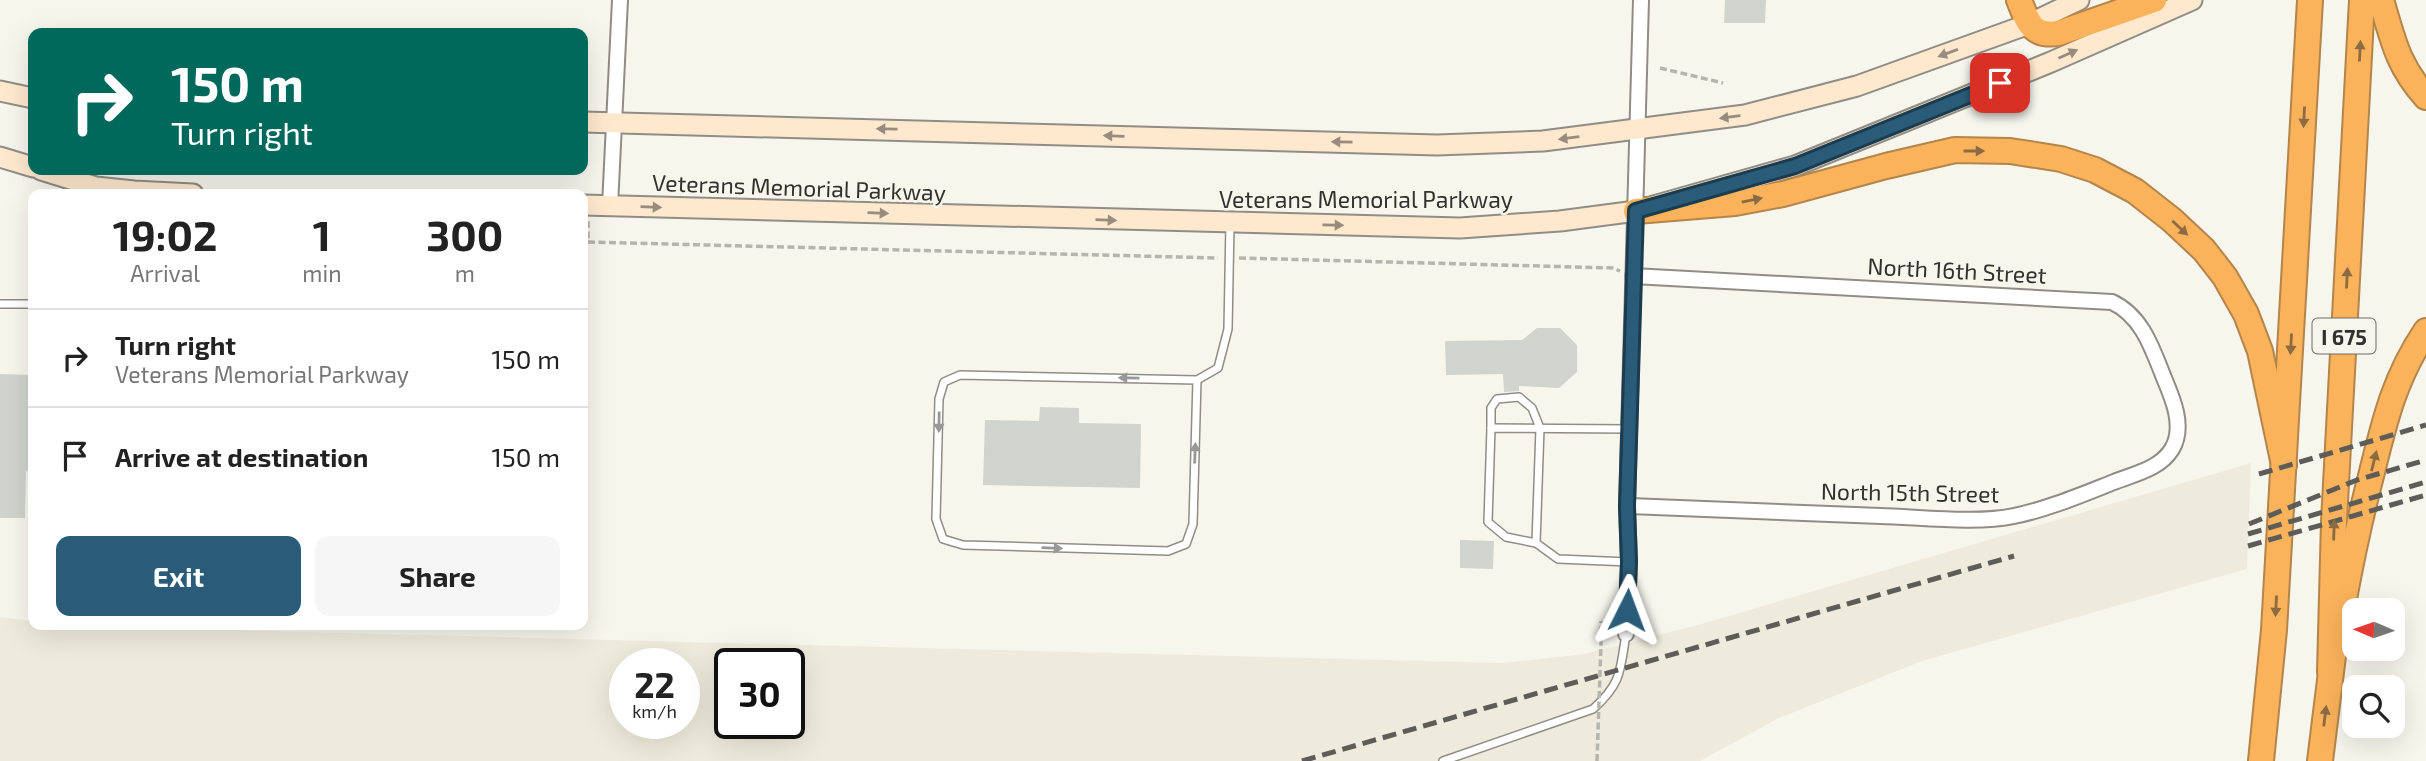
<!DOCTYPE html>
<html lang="en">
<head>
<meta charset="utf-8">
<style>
	:root { --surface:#fff; --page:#f6f6f6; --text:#222; --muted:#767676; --line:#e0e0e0; --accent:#2a5c79 }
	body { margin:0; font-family:"Exo 2",sans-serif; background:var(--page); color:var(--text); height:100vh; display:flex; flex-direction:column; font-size:26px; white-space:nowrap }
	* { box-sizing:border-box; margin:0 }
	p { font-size:23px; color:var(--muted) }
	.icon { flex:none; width:38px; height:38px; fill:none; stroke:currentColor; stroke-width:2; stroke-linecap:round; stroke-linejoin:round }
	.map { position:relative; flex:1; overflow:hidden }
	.details { position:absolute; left:28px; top:189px; width:560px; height:441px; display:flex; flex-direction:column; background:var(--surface); border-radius:14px; box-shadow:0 7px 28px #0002 }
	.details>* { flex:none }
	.hud { position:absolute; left:28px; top:28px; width:560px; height:147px; border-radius:14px; box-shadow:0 7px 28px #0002; background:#00695c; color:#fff; overflow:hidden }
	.needle { width:46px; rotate:272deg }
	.fabs { position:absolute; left:2342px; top:598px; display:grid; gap:14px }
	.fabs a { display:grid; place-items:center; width:63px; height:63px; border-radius:14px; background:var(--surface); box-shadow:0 7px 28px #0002; font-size:35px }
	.speed { position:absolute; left:609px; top:648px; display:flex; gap:14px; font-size:35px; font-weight:700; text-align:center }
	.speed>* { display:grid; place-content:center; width:91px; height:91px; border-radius:50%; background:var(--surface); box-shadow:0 7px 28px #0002; line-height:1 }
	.speed small { font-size:18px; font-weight:400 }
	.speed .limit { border:4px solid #111; border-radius:10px; background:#fff; color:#111 }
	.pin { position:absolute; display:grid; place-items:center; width:60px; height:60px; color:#fff; margin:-30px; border-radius:14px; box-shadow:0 4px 10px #0006 }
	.me { position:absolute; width:77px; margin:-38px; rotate:3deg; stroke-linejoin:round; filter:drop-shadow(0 0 5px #0008) }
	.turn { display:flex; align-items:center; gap:24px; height:147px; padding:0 28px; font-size:32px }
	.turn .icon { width:91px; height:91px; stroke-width:2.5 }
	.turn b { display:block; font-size:49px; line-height:60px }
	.eta { display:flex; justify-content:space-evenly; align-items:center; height:119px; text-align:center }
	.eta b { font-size:42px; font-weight:700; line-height:49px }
	.action { display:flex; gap:14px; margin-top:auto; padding:14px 28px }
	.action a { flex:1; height:80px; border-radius:14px; background:var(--accent); color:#fff; font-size:28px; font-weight:700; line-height:80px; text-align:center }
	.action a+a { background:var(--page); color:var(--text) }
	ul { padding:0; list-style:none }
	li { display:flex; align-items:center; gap:21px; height:98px; padding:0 28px; border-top:2px solid var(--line) }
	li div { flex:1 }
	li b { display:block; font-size:26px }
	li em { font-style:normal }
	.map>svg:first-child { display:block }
</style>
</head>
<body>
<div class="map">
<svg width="2426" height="761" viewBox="0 0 2426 761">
	<rect width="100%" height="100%" fill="#f7f6ed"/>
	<path fill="#efebdc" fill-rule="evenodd" d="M2251,463L2247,569L1922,661L1777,719L1700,761H0V617L33,621V625L1504,663L1584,654L1698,625ZM625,663H684V723H625ZM730,663H789V723H730Z"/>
	<g fill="#d1d4cc">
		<polygon points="1725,0 1766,0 1765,23 1724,23"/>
		<polygon points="1537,328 1560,328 1577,345 1577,372 1559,388 1519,386 1519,391 1504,392 1503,374 1446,375 1445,341 1522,340"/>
		<polygon points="0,374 33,375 33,471 26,471 25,518 0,518"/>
		<polygon points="1040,407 1079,408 1079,423 1141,424 1140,488 983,485 985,420 1039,421"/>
		<polygon points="1460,540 1494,541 1493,569 1460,568"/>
	</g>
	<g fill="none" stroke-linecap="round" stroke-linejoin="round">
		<g stroke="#8f8d85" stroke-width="10">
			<g id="lane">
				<polyline points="0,304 33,304"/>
				<polyline points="1197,380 1193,524 1186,544 1168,551 963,545 943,539 936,519 939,399 944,382 960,375 1197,380 1218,368 1228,329 1230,224"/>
				<polyline points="1491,428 1491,408 1497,399 1519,397 1532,408 1540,428 1536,543 1558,559 1629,562"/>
				<polyline points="1536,543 1506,537 1488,522 1491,428 1629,429"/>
				<path d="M1443,761L1593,709C1622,683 1620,671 1626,634"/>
			</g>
		</g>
		<g stroke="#8f8d85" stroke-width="18">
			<g id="street">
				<polyline points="610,206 620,0"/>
				<path d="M1627,506C1712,509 1797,513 1881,516C1919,517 1977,524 2014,516C2048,509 2081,495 2114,482C2134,474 2160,469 2172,449C2185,427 2173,399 2164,378C2152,348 2142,316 2112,302L1633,276"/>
				<polyline points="1626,634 1629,562 1627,506 1641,0"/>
			</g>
		</g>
		<g stroke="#8f8d85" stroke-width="23">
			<g id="secondary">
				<polyline points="0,91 33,98"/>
				<polyline points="583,122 1437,145 1543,141 1745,115 1857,86 2029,24 2079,0"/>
				<polyline points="0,157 33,167"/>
				<polyline points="41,170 96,187 134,191 193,194"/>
				<polyline points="583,205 1460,228 1560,221 1636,211 1795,166 2051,62 2192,0"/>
			</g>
		</g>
		<g stroke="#b4854b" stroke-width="28">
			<g id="highway">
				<path d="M2019,0C2028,22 2031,37 2059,33L2154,0"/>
				<path d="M2381,0C2393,39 2397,65 2426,97"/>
				<polyline points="1636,211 1735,203 1783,194 1886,166 1955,150 2010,151 2061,159 2095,170 2135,191 2172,220 2204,250 2225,277 2246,314 2260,351 2284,465"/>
				<path d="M2344,599C2352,556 2361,514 2372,472C2385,419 2395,377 2426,331"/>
				<polyline points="2330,671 2334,521 2362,0"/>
				<polyline points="2261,761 2274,630 2310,0"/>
				<polyline points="2320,761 2333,656"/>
			</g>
		</g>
		<g stroke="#b5b4ad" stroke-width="3.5" stroke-dasharray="7 3.5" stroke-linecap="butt">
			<polyline points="1660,68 1723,83"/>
			<polyline points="588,221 588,242 1218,258"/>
			<polyline points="1239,258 1613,268 1620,271"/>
			<polyline points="1601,644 1601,621"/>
		</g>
		<use href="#lane" stroke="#fff" stroke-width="7"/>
		<use href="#street" stroke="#fff" stroke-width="14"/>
		<use href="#secondary" stroke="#fee8ce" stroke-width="19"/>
		<use href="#highway" stroke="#fab25b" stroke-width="24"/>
		<g stroke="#5d5c58" stroke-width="5" stroke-dasharray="14 7" stroke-linecap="butt">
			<polyline points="2259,474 2426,425"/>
			<polyline points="2249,524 2357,480 2426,460"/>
			<polyline points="2248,534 2426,482"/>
			<polyline points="2248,546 2426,495"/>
			<polyline points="1302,761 2014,556"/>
		</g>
		<polyline stroke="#b5b4ad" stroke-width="3.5" stroke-dasharray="7 3.5" stroke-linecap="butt" points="1597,761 1601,644"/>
	</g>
	<defs><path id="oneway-solid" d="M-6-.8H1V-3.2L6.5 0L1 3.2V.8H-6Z" transform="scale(1.75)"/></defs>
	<g fill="#8c6b42">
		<use href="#oneway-solid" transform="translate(2360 51) rotate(-87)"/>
		<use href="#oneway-solid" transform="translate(2304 117) rotate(93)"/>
		<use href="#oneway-solid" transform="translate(1974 151)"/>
		<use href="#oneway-solid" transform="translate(1752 200) rotate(-11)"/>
		<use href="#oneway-solid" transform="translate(2180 228) rotate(43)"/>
		<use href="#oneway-solid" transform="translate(2347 278) rotate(-87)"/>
		<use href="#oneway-solid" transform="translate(2291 344) rotate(93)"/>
		<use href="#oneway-solid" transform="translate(2374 461) rotate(-76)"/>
		<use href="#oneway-solid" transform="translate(2334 530) rotate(-88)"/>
		<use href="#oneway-solid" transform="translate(2276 606) rotate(93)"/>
		<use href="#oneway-solid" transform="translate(2325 716) rotate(-83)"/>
	</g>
	<g fill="#988c7e">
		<use href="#oneway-solid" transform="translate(1948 53) rotate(160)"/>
		<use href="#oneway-solid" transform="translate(2068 54) rotate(-24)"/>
		<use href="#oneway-solid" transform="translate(1730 117) rotate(173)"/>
		<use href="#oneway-solid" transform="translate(887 129) rotate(-179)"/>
		<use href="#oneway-solid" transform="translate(1114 136) rotate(-178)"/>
		<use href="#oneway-solid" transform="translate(1569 138) rotate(173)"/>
		<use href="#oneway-solid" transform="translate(1342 142) rotate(-179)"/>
		<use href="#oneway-solid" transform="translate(651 207) rotate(2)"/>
		<use href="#oneway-solid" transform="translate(878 213) rotate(2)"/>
		<use href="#oneway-solid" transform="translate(1106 220) rotate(2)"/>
		<use href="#oneway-solid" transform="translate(1333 225) rotate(1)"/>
	</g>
	<g fill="#989896">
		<use href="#oneway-solid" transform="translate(1129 378) rotate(-179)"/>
		<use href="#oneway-solid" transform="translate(939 422) rotate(91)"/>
		<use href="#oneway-solid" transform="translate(1195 453) rotate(-88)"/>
		<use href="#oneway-solid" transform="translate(1052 548) rotate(2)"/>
	</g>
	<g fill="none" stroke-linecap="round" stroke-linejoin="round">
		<g stroke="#1b3c4f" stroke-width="18">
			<polyline id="route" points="1627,610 1629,562 1627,506 1636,211 1795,166 2000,83"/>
		</g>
		<use href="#route" stroke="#2a5c79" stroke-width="12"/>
	</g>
	<g text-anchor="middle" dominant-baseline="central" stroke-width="5" stroke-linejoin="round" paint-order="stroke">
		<rect fill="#f7f6ed" stroke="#6d6c67" stroke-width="2" x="2312.5" y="318.5" width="63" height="35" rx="5"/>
		<g font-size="21" font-weight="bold" fill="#32312e">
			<text x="2344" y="336">I 675</text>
		</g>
		<g font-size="23" fill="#32312e" stroke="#f7f6ed">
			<text transform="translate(799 187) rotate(2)">Veterans Memorial Parkway</text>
			<text x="1366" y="199">Veterans Memorial Parkway</text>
			<text transform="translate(1957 270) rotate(3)">North 16th Street</text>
			<text transform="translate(1910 492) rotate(1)">North 15th Street</text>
		</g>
	</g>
</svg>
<div class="fabs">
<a><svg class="needle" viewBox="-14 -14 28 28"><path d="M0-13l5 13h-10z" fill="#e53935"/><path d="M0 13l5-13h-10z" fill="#767676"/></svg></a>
<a><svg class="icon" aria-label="search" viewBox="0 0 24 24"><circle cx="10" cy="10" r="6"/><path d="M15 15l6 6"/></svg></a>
</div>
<div class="speed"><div>22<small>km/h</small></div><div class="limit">30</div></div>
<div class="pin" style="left:2000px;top:83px;background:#d93025"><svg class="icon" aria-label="arrive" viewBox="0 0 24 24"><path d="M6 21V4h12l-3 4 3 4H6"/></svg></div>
<svg class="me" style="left:1627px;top:610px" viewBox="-20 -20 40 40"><path d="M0-17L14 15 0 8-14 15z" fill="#2a5c79" stroke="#fff" stroke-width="4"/></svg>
<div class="hud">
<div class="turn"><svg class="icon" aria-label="right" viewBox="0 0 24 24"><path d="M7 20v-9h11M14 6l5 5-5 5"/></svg><div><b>150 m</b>Turn right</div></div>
</div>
<section class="details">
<div class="eta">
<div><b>19:02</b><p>Arrival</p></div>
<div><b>1</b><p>min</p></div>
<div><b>300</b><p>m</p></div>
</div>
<ul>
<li><svg class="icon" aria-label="right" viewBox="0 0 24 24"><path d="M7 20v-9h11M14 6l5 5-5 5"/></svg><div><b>Turn right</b><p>Veterans Memorial Parkway</p></div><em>150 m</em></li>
<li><svg class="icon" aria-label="arrive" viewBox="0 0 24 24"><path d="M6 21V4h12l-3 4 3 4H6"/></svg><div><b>Arrive at destination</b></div><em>150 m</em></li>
</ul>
<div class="action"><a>Exit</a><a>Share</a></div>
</section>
</div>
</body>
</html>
